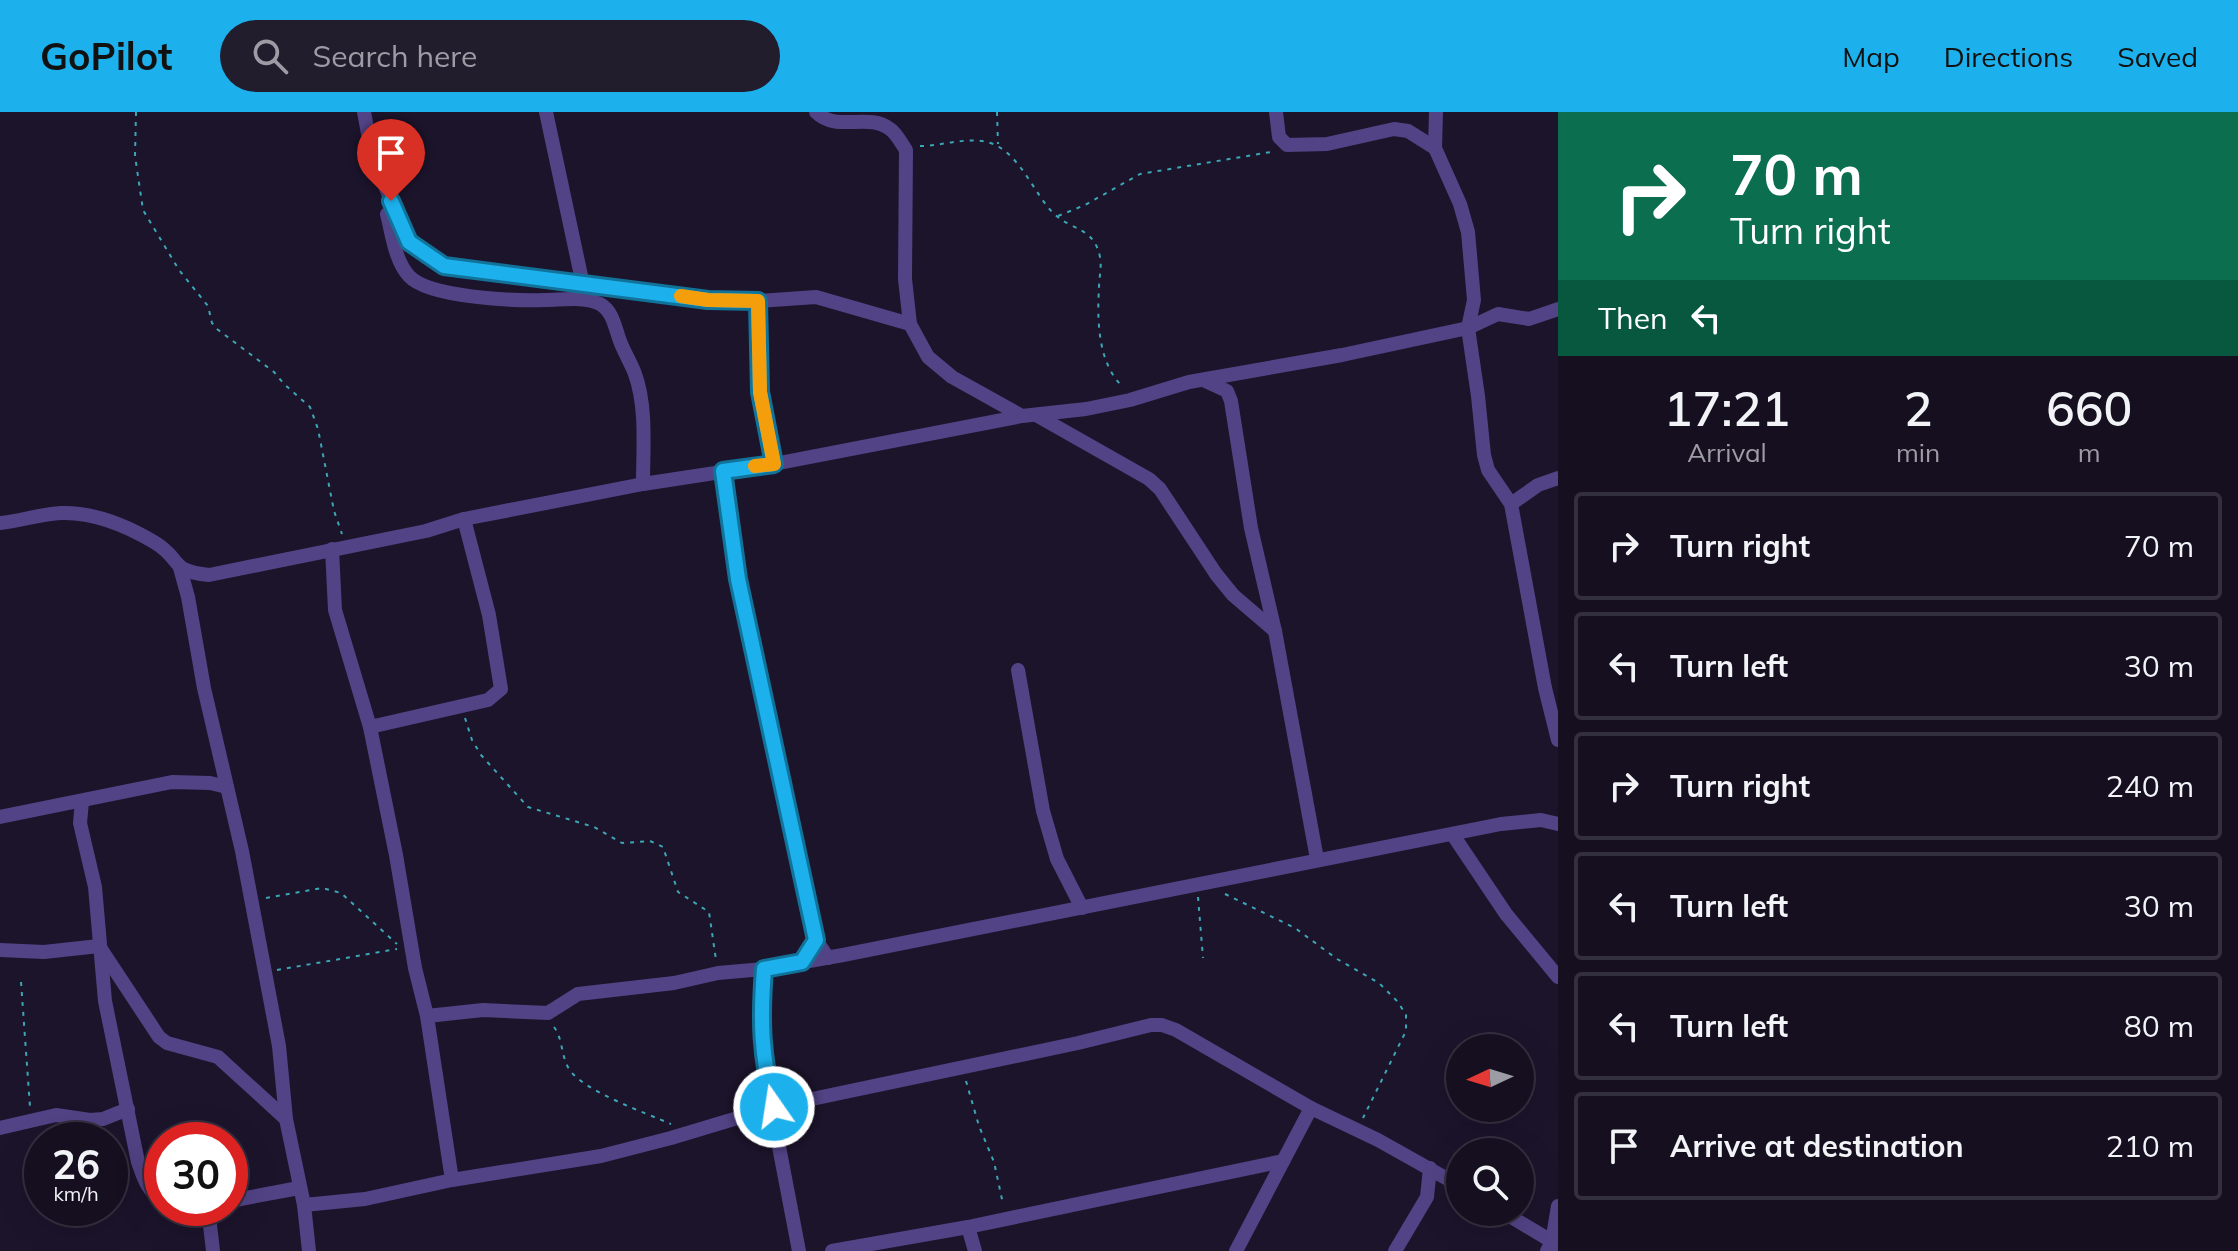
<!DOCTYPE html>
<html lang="en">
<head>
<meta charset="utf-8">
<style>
	:root { --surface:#150f20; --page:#221d2d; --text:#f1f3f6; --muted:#9d9ca5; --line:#342f3e; --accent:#1cb1ed }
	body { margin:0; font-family:Mulish,sans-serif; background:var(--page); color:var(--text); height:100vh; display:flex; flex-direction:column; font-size:30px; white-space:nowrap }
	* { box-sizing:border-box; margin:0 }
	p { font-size:26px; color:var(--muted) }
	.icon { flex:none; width:44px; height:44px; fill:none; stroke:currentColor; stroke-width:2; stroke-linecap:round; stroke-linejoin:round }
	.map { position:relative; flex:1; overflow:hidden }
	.drawer { display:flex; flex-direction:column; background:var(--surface); width:680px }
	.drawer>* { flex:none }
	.hud { background:#0b6e4f; color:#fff; overflow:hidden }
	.needle { width:52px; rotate:266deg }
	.fabs { position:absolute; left:1446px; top:922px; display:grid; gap:16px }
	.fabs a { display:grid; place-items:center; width:88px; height:88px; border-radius:50%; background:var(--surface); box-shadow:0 8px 32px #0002,0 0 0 2px var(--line); font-size:40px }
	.speed { position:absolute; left:24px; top:1010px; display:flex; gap:16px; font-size:40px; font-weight:700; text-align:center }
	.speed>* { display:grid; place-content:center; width:104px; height:104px; border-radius:50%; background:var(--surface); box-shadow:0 8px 32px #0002,0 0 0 2px var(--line); line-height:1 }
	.speed small { font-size:20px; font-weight:400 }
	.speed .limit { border:12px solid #d22; background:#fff; color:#111 }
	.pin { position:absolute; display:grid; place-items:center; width:68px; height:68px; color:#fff; margin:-82px -34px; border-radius:50% 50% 50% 0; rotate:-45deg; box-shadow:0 0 8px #0007 }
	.pin .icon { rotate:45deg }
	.me { position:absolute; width:88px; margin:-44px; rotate:347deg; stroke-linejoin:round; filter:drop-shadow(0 0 6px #0008) }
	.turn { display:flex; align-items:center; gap:28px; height:168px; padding:0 40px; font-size:36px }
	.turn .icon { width:104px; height:104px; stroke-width:2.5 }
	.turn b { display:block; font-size:56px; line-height:68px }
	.then { display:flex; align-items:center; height:76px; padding:0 40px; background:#0003; gap:16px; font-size:30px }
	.eta { display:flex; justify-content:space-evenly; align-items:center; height:136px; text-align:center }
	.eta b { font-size:48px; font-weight:600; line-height:56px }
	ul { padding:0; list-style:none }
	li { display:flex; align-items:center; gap:24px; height:108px; margin:0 16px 12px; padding:0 24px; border:4px solid var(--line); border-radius:8px }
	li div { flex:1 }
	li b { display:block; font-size:30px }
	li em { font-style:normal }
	header { display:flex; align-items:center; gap:48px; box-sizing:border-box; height:112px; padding:0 40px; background:var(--accent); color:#111 }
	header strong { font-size:38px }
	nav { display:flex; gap:44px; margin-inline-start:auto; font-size:28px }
	.search { width:560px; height:72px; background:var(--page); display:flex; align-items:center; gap:20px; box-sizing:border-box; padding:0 28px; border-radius:44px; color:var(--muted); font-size:30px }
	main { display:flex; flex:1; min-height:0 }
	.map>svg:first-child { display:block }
</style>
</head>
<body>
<header>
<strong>GoPilot</strong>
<div class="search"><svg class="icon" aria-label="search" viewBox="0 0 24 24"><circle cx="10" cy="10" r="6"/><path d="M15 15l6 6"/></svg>Search here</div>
<nav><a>Map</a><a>Directions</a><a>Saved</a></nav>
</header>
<main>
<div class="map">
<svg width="1558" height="1139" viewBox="0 0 1558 1139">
	<rect width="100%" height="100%" fill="#1c142b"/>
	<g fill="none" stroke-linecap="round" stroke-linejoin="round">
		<g stroke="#3ca6b5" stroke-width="2" stroke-dasharray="4 6" stroke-linecap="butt">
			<polyline points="136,0 135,44 143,98 179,158 208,194 212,211 217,217 274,260 284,272 310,295 318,317 334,399 342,422"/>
			<polyline points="997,0 998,32"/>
			<path d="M920,34C943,34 971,23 993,32C1020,43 1034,81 1053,101C1072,119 1094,115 1100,145C1102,155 1099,165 1099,176C1097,208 1098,251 1122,274"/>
			<polyline points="1058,104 1085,93 1140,62 1271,40"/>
			<polyline points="465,606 472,628 481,643 528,695 594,715 622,731 650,729 663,735 678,780 709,800 716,848"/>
			<polyline points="1225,782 1295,816 1337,847 1379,871 1398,890 1406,903 1406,919 1363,1006"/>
			<polyline points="1198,785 1203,846"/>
			<polyline points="266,786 322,776 341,781 397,832"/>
			<polyline points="277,858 397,837"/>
			<polyline points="21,870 30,995"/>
			<path d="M554,915C563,927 561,944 569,957C583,979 646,1001 671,1012"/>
			<polyline points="966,969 979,1014 994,1050 1003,1092"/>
		</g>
		<g stroke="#524386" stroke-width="14">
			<polyline points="364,0 372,43"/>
			<polyline points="546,0 583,173"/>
			<path d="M816,0C837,21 868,0 890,17C897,22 901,31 906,38L905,167L910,212L928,245L952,265L1022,304"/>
			<polyline points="1276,0 1279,25 1287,33 1327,32 1394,17 1408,19 1435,36"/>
			<polyline points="1436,0 1435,36 1460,92 1468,120 1474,188 1468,216 1478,284 1484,343 1488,358 1511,392 1545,576 1558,628"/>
			<polyline points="370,35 401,115 409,130 444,154 708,188 758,189 816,185 910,212"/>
			<path d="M387,102C392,122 395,149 409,164C429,186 516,189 545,188C562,188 584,184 600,192C613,199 615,216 620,229C624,240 631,251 635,262C647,295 643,337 643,372"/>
			<polyline points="758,189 760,280 774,352"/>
			<polyline points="1203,268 1227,279 1231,289 1251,416 1275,519 1317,747"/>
			<polyline points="1036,303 1149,367 1160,377 1216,462 1233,483 1275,519"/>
			<polyline points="723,359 738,467 812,815 816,828 828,846"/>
			<polyline points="1511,392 1538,373 1558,366"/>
			<path d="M0,411C20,409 41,402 61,401C93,400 127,414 154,430C183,447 168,459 209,463L426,419L464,407L643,372L774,352L1022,304L1086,297L1130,288L1189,270L1342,243L1468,216L1498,202L1529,207L1558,197"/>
			<polyline points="332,437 335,498 370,615 396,743 415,856 427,904 452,1068"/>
			<polyline points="180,456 188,485 204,576 242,739 279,934 286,1007 304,1093 309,1139"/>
			<polyline points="1018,558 1043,699 1057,747 1082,796"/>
			<polyline points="370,615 488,588 501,577 489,503 464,407"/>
			<path d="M82,689L80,711L95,775L105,889L138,1050C143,1063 147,1081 162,1086"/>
			<polyline points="0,705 172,670 210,671 227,675"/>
			<polyline points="1453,723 1506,802 1558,865"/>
			<polyline points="0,838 44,840 99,834 159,925 167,931 218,945 286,1007"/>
			<polyline points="764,857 760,909 763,951 799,1139"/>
			<polyline points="427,904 483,898 548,901 578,882 674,871 718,861 764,857 843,843 1501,712 1541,708 1558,712"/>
			<polyline points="0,1016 56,1003 90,1008 103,1007 128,997"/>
			<polyline points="230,1089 299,1076"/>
			<polyline points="304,1093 365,1087 452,1068 601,1044 671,1026 774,995 1078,931 1151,913 1162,913 1176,918 1311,996 1378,1028 1460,1074"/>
			<polyline points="208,1096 213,1139"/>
			<polyline points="1503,1100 1558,1133"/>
			<polyline points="968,1115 975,1139"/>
			<polyline points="832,1139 968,1115 1283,1049"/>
			<polyline points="1236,1139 1311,996"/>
			<polyline points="1395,1139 1427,1085 1430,1056"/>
			<polyline points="1547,1139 1552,1130 1558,1094"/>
		</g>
	</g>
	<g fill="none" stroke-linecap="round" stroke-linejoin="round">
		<g stroke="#12739a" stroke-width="20">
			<path id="route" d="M391,89L409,130L444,154L708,188L758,189L760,280L774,352L723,359L738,467L816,828L802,850L764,857C760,909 761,943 774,995"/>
		</g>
		<use href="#route" stroke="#1cb1ed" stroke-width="14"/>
		<polyline stroke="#f59e0b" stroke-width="14" points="681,184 708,188 758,189 760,280 774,352 755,354"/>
	</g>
</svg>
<div class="fabs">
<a><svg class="needle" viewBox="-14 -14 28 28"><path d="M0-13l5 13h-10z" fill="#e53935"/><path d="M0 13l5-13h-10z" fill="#9d9ca5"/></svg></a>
<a><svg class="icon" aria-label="search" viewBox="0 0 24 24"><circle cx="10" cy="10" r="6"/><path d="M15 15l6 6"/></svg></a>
</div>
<div class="speed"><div>26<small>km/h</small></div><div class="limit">30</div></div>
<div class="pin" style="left:391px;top:89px;background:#d93025"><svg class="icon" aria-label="arrive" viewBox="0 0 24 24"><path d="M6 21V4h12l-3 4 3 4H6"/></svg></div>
<svg class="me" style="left:774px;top:995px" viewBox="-20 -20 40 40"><circle r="17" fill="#1cb1ed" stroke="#fff" stroke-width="3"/><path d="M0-11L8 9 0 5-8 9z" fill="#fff"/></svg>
</div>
<section class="drawer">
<div class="hud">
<div class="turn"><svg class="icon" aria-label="right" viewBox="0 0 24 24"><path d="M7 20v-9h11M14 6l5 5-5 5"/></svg><div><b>70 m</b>Turn right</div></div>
<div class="then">Then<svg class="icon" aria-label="left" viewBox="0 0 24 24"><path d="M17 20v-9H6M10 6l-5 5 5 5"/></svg></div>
</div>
<div class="eta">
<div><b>17:21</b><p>Arrival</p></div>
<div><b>2</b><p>min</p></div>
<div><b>660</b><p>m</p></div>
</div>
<ul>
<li><svg class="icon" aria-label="right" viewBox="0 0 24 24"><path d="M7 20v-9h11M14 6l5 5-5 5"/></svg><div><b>Turn right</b></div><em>70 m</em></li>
<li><svg class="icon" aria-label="left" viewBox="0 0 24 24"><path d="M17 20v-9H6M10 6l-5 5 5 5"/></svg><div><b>Turn left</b></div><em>30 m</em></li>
<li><svg class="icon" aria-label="right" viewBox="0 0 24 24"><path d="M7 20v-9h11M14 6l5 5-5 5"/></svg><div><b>Turn right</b></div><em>240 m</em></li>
<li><svg class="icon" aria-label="left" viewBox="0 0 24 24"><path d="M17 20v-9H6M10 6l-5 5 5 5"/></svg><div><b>Turn left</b></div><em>30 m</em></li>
<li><svg class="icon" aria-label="left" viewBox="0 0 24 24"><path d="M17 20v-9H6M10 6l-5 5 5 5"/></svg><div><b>Turn left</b></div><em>80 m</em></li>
<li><svg class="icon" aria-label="arrive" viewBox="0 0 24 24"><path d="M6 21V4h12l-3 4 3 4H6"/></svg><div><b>Arrive at destination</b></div><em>210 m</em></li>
</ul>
</section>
</main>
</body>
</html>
